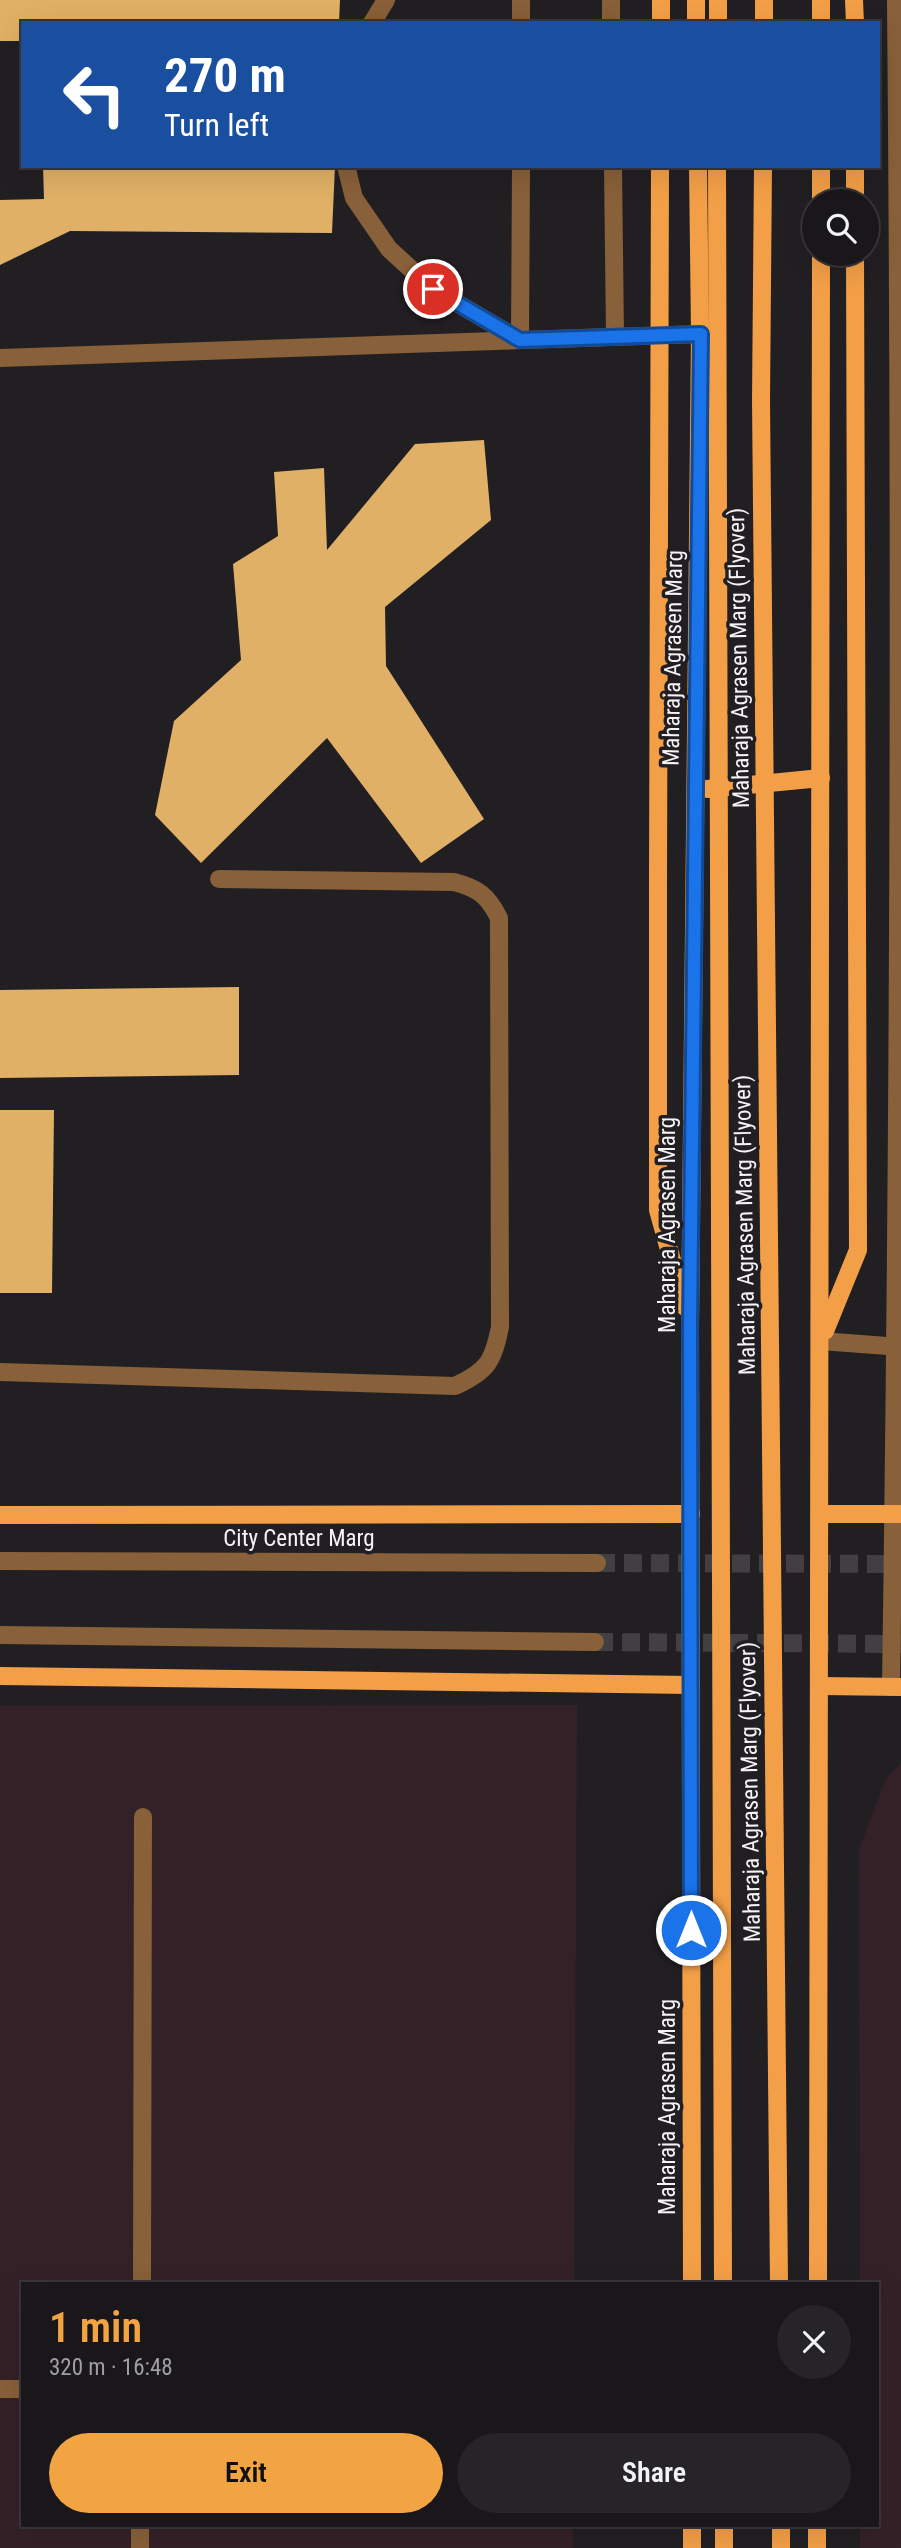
<!DOCTYPE html>
<html lang="en">
<head>
<meta charset="utf-8">
<style>
	:root { --surface:#1a171a; --page:#272427; --text:#f1f3f6; --muted:#9f9fa2; --line:#383639; --accent:#f3a442 }
	body { margin:0; font-family:"Roboto Condensed",sans-serif; background:var(--page); color:var(--text); height:100vh; display:flex; flex-direction:column; font-size:26px; white-space:nowrap }
	* { box-sizing:border-box; margin:0 }
	p { font-size:23px; color:var(--muted) }
	.icon { flex:none; width:38px; height:38px; fill:none; stroke:currentColor; stroke-width:2; stroke-linecap:round; stroke-linejoin:round }
	.map { position:relative; flex:1; overflow:hidden }
	.drawer { position:absolute; left:21px; top:2282px; width:858px; height:245px; display:flex; flex-direction:column; background:var(--surface); border-radius:0px; box-shadow:0 7px 28px #0002,0 0 0 2px var(--line) }
	.drawer>* { flex:none }
	.top-card { position:absolute; left:21px; top:21px; width:859px; height:147px; border-radius:0px; box-shadow:0 7px 28px #0002,0 0 0 2px var(--line); background:#1a4fa0; color:#fff; overflow:hidden }
	.tools { position:absolute; left:802px; top:189px; display:grid; gap:14px }
	.tools a { display:grid; place-items:center; width:77px; height:77px; border-radius:50%; background:var(--surface); box-shadow:0 7px 28px #0002,0 0 0 2px var(--line); font-size:35px }
	.pin { position:absolute; display:grid; place-items:center; width:60px; height:60px; color:#fff; margin:-30px; border:4px solid #fff; border-radius:50%; box-shadow:0 2px 7px #0007 }
	.me { position:absolute; width:77px; margin:-38px; rotate:0deg; stroke-linejoin:round; filter:drop-shadow(0 0 5px #0008) }
	.turn { display:flex; align-items:center; gap:24px; height:147px; padding:0 28px; font-size:32px }
	.turn .icon { width:91px; height:91px; stroke-width:2.5 }
	.turn b { display:block; font-size:49px; line-height:60px }
	.round { display:grid; place-items:center; flex:none; width:74px; height:74px; border-radius:37px; background:var(--page) }
	.head { display:flex; align-items:center; justify-content:space-between; height:119px; padding:0 28px }
	h1 { font-size:42px; font-weight:600; line-height:52px; color:var(--accent) }
	.cta { display:flex; gap:14px; margin-top:auto; padding:14px 28px }
	.cta a { flex:1; height:80px; border-radius:42px; background:var(--accent); color:#111; font-size:28px; font-weight:600; line-height:80px; text-align:center }
	.cta a+a { background:var(--page); color:var(--text) }
	.map>svg:first-child { display:block }
</style>
</head>
<body>
<div class="map">
<svg width="901" height="2548" viewBox="0 0 901 2548">
	<rect width="100%" height="100%" fill="#221f22"/>
	<g fill="#342127">
		<polygon points="577,1705 574,2284 23,2284 23,2525 573,2525 573,2548 0,2548 0,1706"/>
		<polygon points="901,1763 901,2548 860,2548 860,2525 877,2525 877,2284 860,2284 859,1849 886,1779"/>
	</g>
	<g fill="#e0b066">
		<polygon points="0,0 340,0 339,23 23,23 23,41 0,41"/>
		<polygon points="43,166 335,166 332,233 70,231 0,265 0,200 44,199"/>
		<polygon points="484,440 491,520 385,607 386,666 484,819 421,863 327,738 201,863 155,815 174,721 241,660 233,564 278,536 274,472 324,468 327,550 415,444"/>
		<polygon points="239,987 239,1075 0,1078 0,990"/>
		<polygon points="0,1110 54,1110 52,1293 0,1293"/>
	</g>
	<g fill="none" stroke-linecap="round" stroke-linejoin="round">
		<g stroke="#423f42" stroke-width="18" stroke-dasharray="18 9" stroke-linecap="butt">
			<polyline points="597,1563 901,1564"/>
			<polyline points="595,1642 901,1644"/>
		</g>
		<g stroke="#886039" stroke-width="18">
			<polyline points="611,0 611,23"/>
			<polyline points="372,23 386,0"/>
			<polyline points="521,23 521,0"/>
			<polyline points="346,166 354,198 389,249 433,289 520,340"/>
			<polyline points="613,166 615,337"/>
			<polyline points="520,340 521,166"/>
			<polyline points="0,358 700,334"/>
			<polyline points="821,1341 901,1347"/>
			<path d="M0,1372L455,1386C488,1371 493,1361 500,1327L499,918C488,896 478,888 454,882L219,879"/>
			<polyline points="0,1561 597,1563"/>
			<polyline points="0,1635 595,1642"/>
			<path d="M891,1687C899,1125 901,562 896,0"/>
			<polyline points="142,2284 143,1817"/>
			<polyline points="0,2389 23,2389"/>
			<polyline points="140,2548 140,2525"/>
		</g>
		<g stroke="#f39f47" stroke-width="18">
			<polyline points="661,0 661,23"/>
			<polyline points="696,0 696,23"/>
			<polyline points="854,0 855,23"/>
			<polyline points="718,23 718,0"/>
			<polyline points="764,23 764,0"/>
			<polyline points="821,23 821,0"/>
			<polyline points="855,166 855,201"/>
			<polyline points="821,201 821,166"/>
			<polyline points="707,789 821,778"/>
			<polyline points="658,883 658,1210 685,1307"/>
			<polyline points="825,1331 858,1250 855,254"/>
			<polyline points="821,1514 901,1514"/>
			<polyline points="0,1515 691,1514"/>
			<polyline points="0,1676 691,1685"/>
			<polyline points="820,1686 901,1687"/>
			<polyline points="692,2284 690,1327 700,334 698,166"/>
			<polyline points="818,2284 821,254"/>
			<polyline points="692,2525 692,2548"/>
			<polyline points="724,2525 724,2548"/>
			<polyline points="781,2525 781,2548"/>
			<polyline points="817,2548 817,2525"/>
		</g>
		<g stroke="#f39f47" stroke-width="18">
			<polyline points="717,166 723,2284"/>
			<polyline points="763,166 761,401 779,2284"/>
			<polyline points="658,883 660,166"/>
		</g>
	</g>
	<g fill="none" stroke-linecap="round" stroke-linejoin="round">
		<g stroke="#114b97" stroke-width="18">
			<polyline id="route" points="433,289 520,340 701,334 690,1327 691,1930"/>
		</g>
		<use href="#route" stroke="#1a73e8" stroke-width="12"/>
	</g>
	<g text-anchor="middle" dominant-baseline="central" stroke-width="7" stroke-linejoin="round" paint-order="stroke">
		<g font-size="23" fill="#f5f3f5" stroke="#221f22">
			<text transform="translate(673 658) rotate(-89)">Maharaja Agrasen Marg</text>
			<text transform="translate(739 658) rotate(-91)">Maharaja Agrasen Marg (Flyover)</text>
			<text transform="translate(667 1225) rotate(-90)">Maharaja Agrasen Marg</text>
			<text transform="translate(745 1225) rotate(-91)">Maharaja Agrasen Marg (Flyover)</text>
			<text x="299" y="1538">City Center Marg</text>
			<text transform="translate(750 1792) rotate(-91)">Maharaja Agrasen Marg (Flyover)</text>
			<text transform="translate(667 2107) rotate(-90)">Maharaja Agrasen Marg</text>
		</g>
	</g>
</svg>
<div class="tools">
<a><svg class="icon" aria-label="search" viewBox="0 0 24 24"><circle cx="10" cy="10" r="6"/><path d="M15 15l6 6"/></svg></a>
</div>
<div class="pin" style="left:433px;top:289px;background:#d93025"><svg class="icon" aria-label="arrive" viewBox="0 0 24 24"><path d="M6 21V4h12l-3 4 3 4H6"/></svg></div>
<svg class="me" style="left:691px;top:1930px" viewBox="-20 -20 40 40"><circle r="17" fill="#1a73e8" stroke="#fff" stroke-width="3"/><path d="M0-11L8 9 0 5-8 9z" fill="#fff"/></svg>
<div class="top-card">
<div class="turn"><svg class="icon" aria-label="left" viewBox="0 0 24 24"><path d="M17 20v-9H6M10 6l-5 5 5 5"/></svg><div><b>270 m</b>Turn left</div></div>
</div>
<section class="drawer">
<div class="head"><div><h1>1 min</h1><p>320 m · 16:48</p></div><a class="round"><svg class="icon" aria-label="close" viewBox="0 0 24 24"><path d="M6 6l12 12M18 6L6 18"/></svg></a></div>
<div class="cta"><a>Exit</a><a>Share</a></div>
</section>
</div>
</body>
</html>
